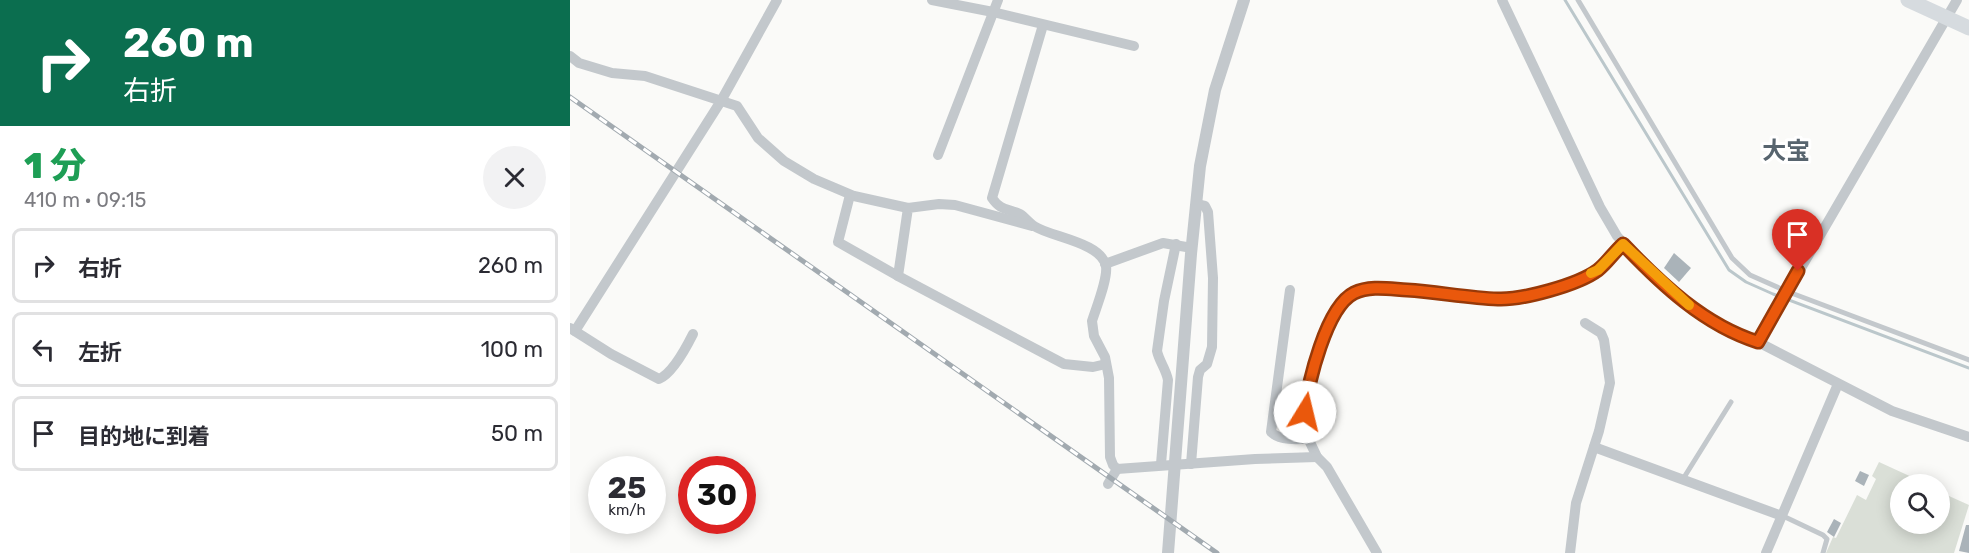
<!DOCTYPE html>
<html lang="ja">
<head>
<meta charset="utf-8">
<style>
	:root { --surface:#fff; --page:#f2f2f3; --text:#2b2b33; --muted:#7c7c81; --line:#e1e1e2 }
	body { margin:0; font-family:Rubik,"Noto Sans JP",sans-serif; background:var(--page); color:var(--text); height:100vh; display:flex; flex-direction:column; font-size:22px; white-space:nowrap }
	* { box-sizing:border-box; margin:0 }
	p { font-size:20px; color:var(--muted) }
	.icon { flex:none; width:33px; height:33px; fill:none; stroke:currentColor; stroke-width:2; stroke-linecap:round; stroke-linejoin:round }
	.map { position:relative; flex:1; overflow:hidden }
	.side { display:flex; flex-direction:column; background:var(--surface); width:570px }
	.side>* { flex:none }
	.top-card { background:#0b6e4f; color:#fff; overflow:hidden }
	.controls { position:absolute; left:1320px; top:474px; display:grid; gap:12px }
	.controls a { display:grid; place-items:center; width:60px; height:60px; border-radius:50%; background:var(--surface); box-shadow:0 3px 15px #0003; font-size:30px }
	.speed { position:absolute; left:18px; top:456px; display:flex; gap:12px; font-size:30px; font-weight:700; text-align:center }
	.speed>* { display:grid; place-content:center; width:78px; height:78px; border-radius:50%; background:var(--surface); box-shadow:0 3px 15px #0003; line-height:1 }
	.speed small { font-size:15px; font-weight:400 }
	.speed .limit { border:9px solid #d22; background:#fff; color:#111 }
	.pin { position:absolute; display:grid; place-items:center; width:51px; height:51px; color:#fff; margin:-62px -26px; border-radius:50% 50% 50% 0; rotate:-45deg; box-shadow:0 0 6px #0007 }
	.pin .icon { rotate:45deg }
	.me { position:absolute; width:66px; margin:-33px; rotate:9deg; stroke-linejoin:round; filter:drop-shadow(0 0 4px #0008) }
	.turn { display:flex; align-items:center; gap:21px; height:126px; padding:0 24px; font-size:27px }
	.turn .icon { width:78px; height:78px; stroke-width:2.5 }
	.turn b { display:block; font-size:42px; line-height:51px }
	.round { display:grid; place-items:center; flex:none; width:63px; height:63px; border-radius:32px; background:var(--page) }
	.summary { display:flex; align-items:center; justify-content:space-between; height:102px; padding:0 24px }
	h1 { font-size:36px; font-weight:800; line-height:45px; color:#1e9e55 }
	ul { padding:0; list-style:none }
	li { display:flex; align-items:center; gap:18px; height:75px; margin:0 12px 9px; padding:0 12px; border:3px solid var(--line); border-radius:9px }
	li div { flex:1 }
	li b { display:block; font-size:22px }
	li em { font-style:normal }
	main { display:flex; flex:1; min-height:0 }
	.map>svg:first-child { display:block }
</style>
</head>
<body>
<main>
<section class="side">
<div class="top-card">
<div class="turn"><svg class="icon" aria-label="right" viewBox="0 0 24 24"><path d="M7 20v-9h11M14 6l5 5-5 5"/></svg><div><b>260 m</b>右折</div></div>
</div>
<div class="summary"><div><h1>1 分</h1><p>410 m · 09:15</p></div><a class="round"><svg class="icon" aria-label="close" viewBox="0 0 24 24"><path d="M6 6l12 12M18 6L6 18"/></svg></a></div>
<ul>
<li><svg class="icon" aria-label="right" viewBox="0 0 24 24"><path d="M7 20v-9h11M14 6l5 5-5 5"/></svg><div><b>右折</b></div><em>260 m</em></li>
<li><svg class="icon" aria-label="left" viewBox="0 0 24 24"><path d="M17 20v-9H6M10 6l-5 5 5 5"/></svg><div><b>左折</b></div><em>100 m</em></li>
<li><svg class="icon" aria-label="arrive" viewBox="0 0 24 24"><path d="M6 21V4h12l-3 4 3 4H6"/></svg><div><b>目的地に到着</b></div><em>50 m</em></li>
</ul>
</section>
<div class="map">
<svg width="1399" height="553" viewBox="0 0 1399 553">
	<rect width="100%" height="100%" fill="#fafaf8"/>
	<polygon fill="#dadfd7" points="1309,462 1357,484 1330,484 1330,524 1370,524 1370,492 1399,505 1384,553 1256,553 1263,537 1266,538 1287,495 1296,500 1306,479 1302,476"/>
	<g fill="none" stroke-linecap="round" stroke-linejoin="round">
		<polyline stroke="#bbc7cb" stroke-width="3" points="995,0 1159,270 1176,282 1203,294 1399,368"/>
	</g>
	<g fill="#aab3b9">
		<polygon points="1104,253 1121,268 1109,282 1094,268"/>
		<polygon points="1290,471 1299,475 1294,486 1285,481"/>
		<polygon points="1264,519 1271,523 1264,537 1257,532"/>
		<polygon points="1396,525 1399,525 1399,553 1389,551"/>
	</g>
	<g fill="none" stroke-linecap="round" stroke-linejoin="round">
		<g stroke="#c3c8cc" stroke-width="5">
			<polyline points="1008,0 1162,258 1180,275 1216,291 1399,360"/>
			<polyline points="1113,479 1161,402"/>
			<polyline points="1213,516 1253,535 1257,539 1253,553"/>
		</g>
		<g stroke="#c3c8cc" stroke-width="10">
			<polyline points="362,0 423,12 564,46"/>
			<polyline points="932,0 1030,207 1047,236 1066,257 1138,320 1161,333 1188,342 1322,411 1399,437"/>
			<path d="M473,25L422,198C431,211 437,208 450,214C455,217 459,223 464,226C480,237 531,242 536,266C538,279 526,308 522,321L524,336L535,357L539,378L540,457L543,465L547,469"/>
			<polyline points="0,56 9,63 42,73 75,76 167,106 188,138 214,161 244,179 284,196 338,208"/>
			<polyline points="368,155 428,0"/>
			<polyline points="280,195 268,242 328,276"/>
			<polyline points="462,226 385,205 369,204 338,208 328,276 494,364 523,367 536,364"/>
			<polyline points="535,264 593,243 622,248"/>
			<path d="M720,290L701,432C709,440 727,440 738,438"/>
			<path d="M0,328L41,354L89,379C103,373 116,348 123,334"/>
			<polyline points="5,331 151,101 207,0"/>
			<polyline points="1188,342 1387,0"/>
			<polyline points="1024,447 1212,516"/>
			<path d="M591,464L598,380C596,369 589,361 587,351L594,301L606,244"/>
			<polyline points="621,464 628,377 630,370 637,364 642,347 643,278 638,212 635,206 626,204"/>
			<polyline points="547,469 685,459 747,457"/>
			<polyline points="538,484 547,469"/>
			<polyline points="807,553 757,467 747,457 738,438 735,412 737,395 754,336 765,313 777,297 793,290 800,289 872,293 930,299 949,297 1005,282 1028,270 1053,244"/>
			<polyline points="1000,553 1006,503 1029,431 1040,383 1034,340 1031,333 1015,323"/>
			<polyline points="1196,553 1268,384"/>
		</g>
		<polyline stroke="#c3c8cc" stroke-width="12" points="598,553 621,254 630,166 645,90 674,0"/>
		<polyline stroke="#d6dbdf" stroke-width="15" points="1338,0 1399,28"/>
		<g stroke="#a2aab0" stroke-width="5">
			<polyline id="rail" points="0,97 647,553"/>
		</g>
		<use href="#rail" stroke="#fff" stroke-width="3" stroke-dasharray="9" stroke-linecap="butt"/>
	</g>
	<g fill="none" stroke-linecap="round" stroke-linejoin="round">
		<g stroke="#983908" stroke-width="15">
			<path id="route" d="M735,412C738,383 756,307 784,293C800,285 820,289 837,290C868,292 898,298 928,299C952,300 1008,285 1028,270C1037,263 1044,252 1053,244C1091,284 1134,325 1188,342L1228,271"/>
		</g>
		<use href="#route" stroke="#ea580c" stroke-width="10"/>
		<polyline stroke="#f59e0b" stroke-width="10" points="1021,273 1028,270 1053,244 1119,305"/>
	</g>
	<g text-anchor="middle" dominant-baseline="central" stroke-width="6" stroke-linejoin="round" paint-order="stroke">
		<g font-size="24" font-weight="bold" fill="#57646e" stroke="#fff">
			<text x="1216" y="151">大宝</text>
		</g>
	</g>
</svg>
<div class="controls">
<a><svg class="icon" aria-label="search" viewBox="0 0 24 24"><circle cx="10" cy="10" r="6"/><path d="M15 15l6 6"/></svg></a>
</div>
<div class="speed"><div>25<small>km/h</small></div><div class="limit">30</div></div>
<div class="pin" style="left:1228px;top:271px;background:#d93025"><svg class="icon" aria-label="arrive" viewBox="0 0 24 24"><path d="M6 21V4h12l-3 4 3 4H6"/></svg></div>
<svg class="me" style="left:735px;top:412px" viewBox="-20 -20 40 40"><circle r="19" fill="#fff"/><path d="M0-13L10 11 0 6-10 11z" fill="#ea580c"/></svg>
</div>
</main>
</body>
</html>
